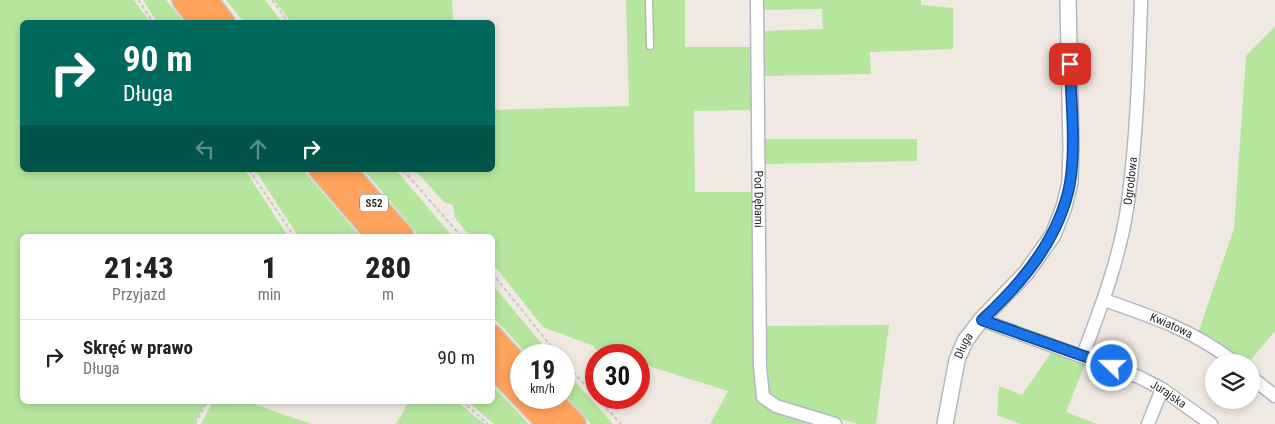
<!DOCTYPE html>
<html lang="pl">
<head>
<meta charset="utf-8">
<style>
	:root { --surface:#fff; --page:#f2f2f2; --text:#222; --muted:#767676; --line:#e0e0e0 }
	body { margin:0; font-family:"Roboto Condensed",sans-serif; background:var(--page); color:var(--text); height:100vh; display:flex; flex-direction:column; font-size:19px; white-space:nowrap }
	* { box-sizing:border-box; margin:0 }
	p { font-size:16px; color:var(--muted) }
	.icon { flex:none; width:28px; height:28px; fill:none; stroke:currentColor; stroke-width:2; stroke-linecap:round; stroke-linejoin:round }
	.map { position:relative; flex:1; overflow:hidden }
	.drawer { position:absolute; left:20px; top:234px; width:475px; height:170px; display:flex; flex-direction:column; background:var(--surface); border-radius:8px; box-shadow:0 2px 8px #0003 }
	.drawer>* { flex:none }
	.guide { position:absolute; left:20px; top:20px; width:475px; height:152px; border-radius:8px; box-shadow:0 2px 8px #0003; background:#00695c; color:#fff; overflow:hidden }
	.controls { position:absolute; left:1205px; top:354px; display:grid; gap:10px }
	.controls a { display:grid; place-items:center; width:55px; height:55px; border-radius:50%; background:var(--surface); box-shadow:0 2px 8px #0003; font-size:25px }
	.speed { position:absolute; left:510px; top:344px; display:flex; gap:10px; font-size:25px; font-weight:700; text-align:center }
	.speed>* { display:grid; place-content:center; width:65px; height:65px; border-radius:50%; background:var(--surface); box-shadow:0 2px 8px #0003; line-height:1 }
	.speed small { font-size:12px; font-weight:400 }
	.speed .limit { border:8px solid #d22; background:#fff; color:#111 }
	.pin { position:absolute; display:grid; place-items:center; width:42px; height:42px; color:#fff; margin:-21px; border-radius:10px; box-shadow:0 2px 8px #0006 }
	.me { position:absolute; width:55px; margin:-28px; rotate:292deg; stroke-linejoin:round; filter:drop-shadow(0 0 4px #0008) }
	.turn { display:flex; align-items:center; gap:18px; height:105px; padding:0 20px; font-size:22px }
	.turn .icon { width:65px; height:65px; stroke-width:2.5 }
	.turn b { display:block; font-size:35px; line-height:42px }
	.lanes { display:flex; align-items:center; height:48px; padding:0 20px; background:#0003; justify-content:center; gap:25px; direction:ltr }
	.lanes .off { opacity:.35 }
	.eta { display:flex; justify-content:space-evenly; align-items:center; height:85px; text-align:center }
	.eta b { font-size:30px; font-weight:800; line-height:35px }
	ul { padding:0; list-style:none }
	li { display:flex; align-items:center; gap:15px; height:75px; padding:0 20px; border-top:1px solid var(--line) }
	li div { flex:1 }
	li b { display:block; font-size:19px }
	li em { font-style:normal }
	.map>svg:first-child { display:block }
</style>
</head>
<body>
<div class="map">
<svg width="1275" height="424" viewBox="0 0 1275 424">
	<rect width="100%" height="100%" fill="#efe9e1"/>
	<g fill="#b6e59e">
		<polygon points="0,0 134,0 150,22 22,22 22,170 245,170 288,236 22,236 22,401 207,401 194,424 0,424"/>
		<polygon points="143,0 166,0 184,22 157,22"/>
		<polygon points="226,0 265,0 282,22 244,22"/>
		<polygon points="274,0 452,0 453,22 291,22"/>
		<polygon points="626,0 685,0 685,47 755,47 755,110 694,111 695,192 755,192 761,397 809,419 806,424 710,424 728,391 639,363 639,355 615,355 595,349 594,346 543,327 493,264 492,236 470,236 455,218 453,205 444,202 415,170 492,170 493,110 629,106"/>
		<polygon points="760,0 921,0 921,5 953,8 953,49 870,52 871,74 763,76 761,31 823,29 822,9 761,10"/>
		<polygon points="1275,26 1275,331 1249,362 1240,362 1198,333 1234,229 1246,56"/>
		<polygon points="763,139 917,139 917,161 764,164"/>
		<polygon points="255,170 303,170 360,236 298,236"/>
		<polygon points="364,170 396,170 452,236 419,236"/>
		<polygon points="493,285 551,355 528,355 493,317"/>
		<polygon points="889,325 876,424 858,424 780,402 769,391 765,326"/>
		<polygon points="1053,350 1085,364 1066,412 1097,424 1021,424 997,415 999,386 1022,395"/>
		<polygon points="564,369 613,424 591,424 564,394"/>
		<polygon points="493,386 529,424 494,424 467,401 492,401"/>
		<polygon points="213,401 245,401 311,424 201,424"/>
		<polygon points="409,401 456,401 485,424 396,424"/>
	</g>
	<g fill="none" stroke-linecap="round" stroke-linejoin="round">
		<g stroke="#b4b7c1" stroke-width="9">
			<polyline id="service" points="649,0 650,46"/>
		</g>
		<g stroke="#b4b7c1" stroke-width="15">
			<g id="minor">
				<path id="s1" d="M757,0L760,366L763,397L776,406L835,424"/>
				<path id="s2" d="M1104,300C1151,316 1195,331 1234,362"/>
				<path id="s3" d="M981,320L1139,377L1162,389L1211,424"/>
				<path id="s4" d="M1083,355C1102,305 1121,254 1128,202C1137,135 1139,67 1141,0"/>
				<polyline points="1251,377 1275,396"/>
				<polyline points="1148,424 1162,389"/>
			</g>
		</g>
		<g stroke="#b4b7c1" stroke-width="18">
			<g id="tertiary">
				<path id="s5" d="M945,424L957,360L965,341L981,320L1026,273L1053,235L1064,207L1070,182L1071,147L1068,0"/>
			</g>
		</g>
		<g stroke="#c9c9c9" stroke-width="24">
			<g id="motorway">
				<polyline points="183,0 200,22"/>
				<polyline points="207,0 224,22"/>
				<polyline points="320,170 377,236"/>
				<polyline points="345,170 403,236"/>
				<polyline points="492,336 521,368"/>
				<polyline points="492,365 521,396"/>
				<polyline points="523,398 548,424"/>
				<polyline points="550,398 575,424"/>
			</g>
		</g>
		<g stroke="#c9c9c9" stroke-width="2" stroke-dasharray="4 2.5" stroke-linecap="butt">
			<polyline points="138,0 153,22"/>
			<polyline points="272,0 288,22"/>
			<polyline points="249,170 294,236"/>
			<polyline points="403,170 461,236"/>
			<polyline points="492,273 558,355"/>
			<polyline points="564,362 596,397"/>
			<polyline points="597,398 621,424"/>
			<polyline points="462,401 488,424"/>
			<polyline points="195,424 208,401"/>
			<polyline points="400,424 413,401"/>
		</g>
		<use href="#service" stroke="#fff" stroke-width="6"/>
		<use href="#minor" stroke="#fff" stroke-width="12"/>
		<use href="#tertiary" stroke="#fff" stroke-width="15"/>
		<use href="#motorway" stroke="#ffa35c" stroke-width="21"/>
	</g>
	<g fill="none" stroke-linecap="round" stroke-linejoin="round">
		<g stroke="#114b97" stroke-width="12">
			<path id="route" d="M1070,64C1071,102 1076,147 1070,183C1060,238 1022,283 982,320L1112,366"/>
		</g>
		<use href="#route" stroke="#1a73e8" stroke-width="9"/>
	</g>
	<g text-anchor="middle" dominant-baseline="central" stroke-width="4" stroke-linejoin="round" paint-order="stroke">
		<rect fill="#fff" stroke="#6d6d6d" stroke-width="1" x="360" y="194.5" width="28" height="17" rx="4"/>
		<g font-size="11" font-weight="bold" fill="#2e2e2e">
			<text x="374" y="203">S52</text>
		</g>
		<g font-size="12" fill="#2e2e2e" stroke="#fff">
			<text stroke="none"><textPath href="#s4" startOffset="181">Ogrodowa</textPath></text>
			<text stroke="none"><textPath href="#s1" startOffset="199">Pod Dębami</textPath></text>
			<text stroke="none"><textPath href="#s2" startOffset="72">Kwiatowa</textPath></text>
			<text stroke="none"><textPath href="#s5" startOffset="81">Długa</textPath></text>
			<text stroke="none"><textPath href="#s3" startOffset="202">Jurajska</textPath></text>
		</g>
	</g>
</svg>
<div class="controls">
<a><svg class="icon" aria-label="layers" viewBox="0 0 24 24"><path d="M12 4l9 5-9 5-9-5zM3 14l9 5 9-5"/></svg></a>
</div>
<div class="speed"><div>19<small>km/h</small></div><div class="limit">30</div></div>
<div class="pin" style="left:1070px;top:64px;background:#d93025"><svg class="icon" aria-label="arrive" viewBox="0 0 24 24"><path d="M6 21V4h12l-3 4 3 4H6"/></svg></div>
<svg class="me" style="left:1112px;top:366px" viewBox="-20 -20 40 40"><circle r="17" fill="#1a73e8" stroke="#fff" stroke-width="3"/><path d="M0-11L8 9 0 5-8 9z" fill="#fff"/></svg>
<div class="guide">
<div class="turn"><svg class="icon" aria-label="right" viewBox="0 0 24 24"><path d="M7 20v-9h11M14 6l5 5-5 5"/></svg><div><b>90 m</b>Długa</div></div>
<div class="lanes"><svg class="icon off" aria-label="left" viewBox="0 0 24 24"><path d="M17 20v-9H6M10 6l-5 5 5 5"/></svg><svg class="icon off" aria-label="ahead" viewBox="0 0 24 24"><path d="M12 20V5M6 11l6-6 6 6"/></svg><svg class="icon" aria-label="right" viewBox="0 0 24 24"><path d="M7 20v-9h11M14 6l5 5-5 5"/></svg></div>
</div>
<section class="drawer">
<div class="eta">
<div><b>21:43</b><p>Przyjazd</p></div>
<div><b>1</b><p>min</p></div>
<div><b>280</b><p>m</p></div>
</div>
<ul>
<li><svg class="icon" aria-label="right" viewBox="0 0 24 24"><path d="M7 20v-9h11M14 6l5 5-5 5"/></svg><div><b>Skręć w prawo</b><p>Długa</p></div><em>90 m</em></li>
</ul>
</section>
</div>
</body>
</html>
